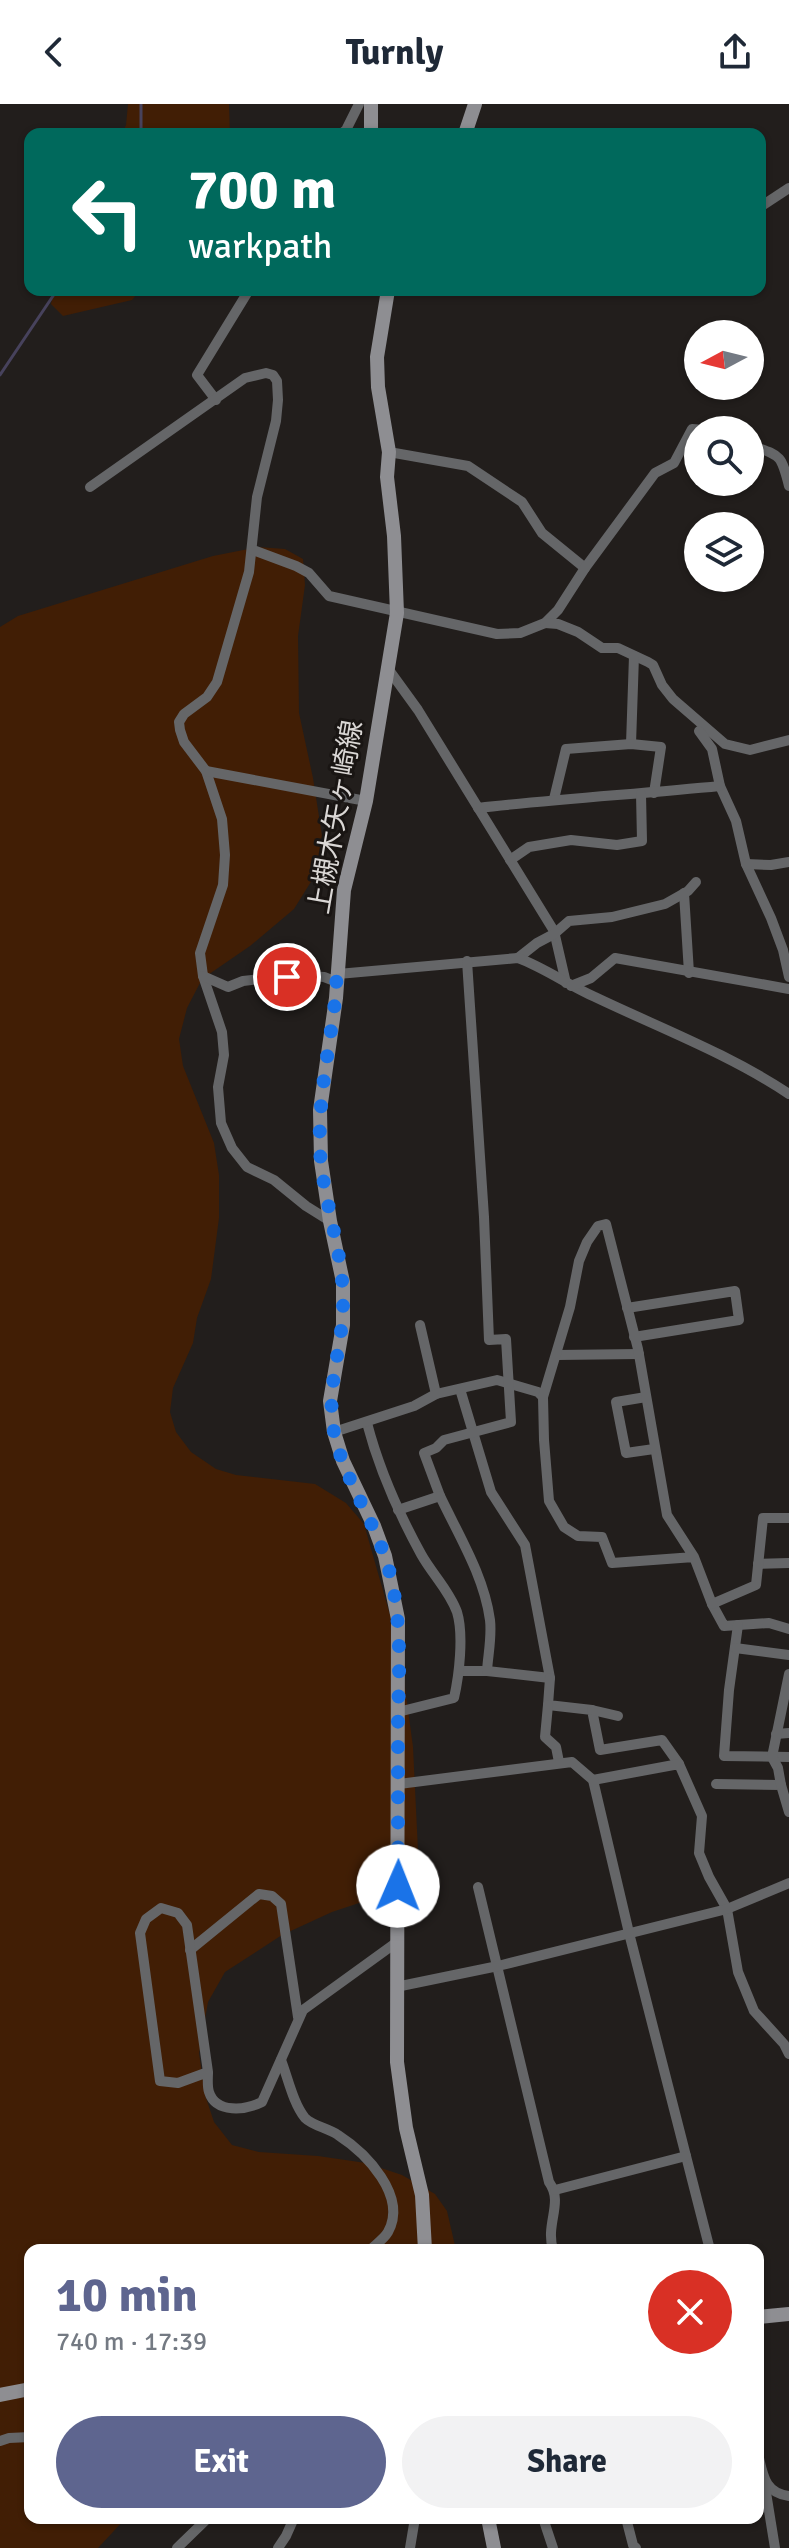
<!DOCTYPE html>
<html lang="en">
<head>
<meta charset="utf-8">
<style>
	:root { --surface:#fff; --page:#f2f2f3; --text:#1f2937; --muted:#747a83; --accent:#5e658f }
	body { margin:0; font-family:Signika,"Noto Sans JP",sans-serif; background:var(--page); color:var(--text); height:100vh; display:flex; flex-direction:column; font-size:30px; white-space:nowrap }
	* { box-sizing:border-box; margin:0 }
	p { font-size:26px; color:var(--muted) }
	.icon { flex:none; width:44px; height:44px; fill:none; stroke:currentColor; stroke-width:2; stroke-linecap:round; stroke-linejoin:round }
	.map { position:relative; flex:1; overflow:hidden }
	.side { position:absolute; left:24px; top:2140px; width:740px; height:280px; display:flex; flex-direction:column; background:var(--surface); border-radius:16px; box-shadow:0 2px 6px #0004 }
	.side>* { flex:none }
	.banner { position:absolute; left:24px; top:24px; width:742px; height:168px; border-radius:16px; box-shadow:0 2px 6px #0004; background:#00695c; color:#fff; overflow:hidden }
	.needle { width:52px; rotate:263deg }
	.controls { position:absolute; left:684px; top:216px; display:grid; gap:16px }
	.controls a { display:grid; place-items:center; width:80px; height:80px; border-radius:50%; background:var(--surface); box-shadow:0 2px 6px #0004; font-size:40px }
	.pin { position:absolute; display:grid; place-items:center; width:68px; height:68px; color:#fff; margin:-34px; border:4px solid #fff; border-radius:50%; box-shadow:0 2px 8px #0007 }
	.me { position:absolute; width:88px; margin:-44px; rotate:1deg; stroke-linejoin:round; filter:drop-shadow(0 0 6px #0008) }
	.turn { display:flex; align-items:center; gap:28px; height:168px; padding:0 32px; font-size:36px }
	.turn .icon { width:104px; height:104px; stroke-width:2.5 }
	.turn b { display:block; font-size:56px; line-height:68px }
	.round { display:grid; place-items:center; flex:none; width:84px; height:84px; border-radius:42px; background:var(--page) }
	.summary { display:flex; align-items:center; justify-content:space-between; height:136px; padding:0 32px }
	h1 { font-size:48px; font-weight:800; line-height:60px; color:var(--accent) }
	.cta { display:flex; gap:16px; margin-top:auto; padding:16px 32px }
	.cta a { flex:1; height:92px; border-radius:48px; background:var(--accent); color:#fff; font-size:32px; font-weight:800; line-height:92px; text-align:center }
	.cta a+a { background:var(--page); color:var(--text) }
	header { display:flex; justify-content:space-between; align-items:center; height:104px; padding:0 32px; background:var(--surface); font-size:36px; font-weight:800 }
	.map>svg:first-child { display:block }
</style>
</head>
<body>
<header><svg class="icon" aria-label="back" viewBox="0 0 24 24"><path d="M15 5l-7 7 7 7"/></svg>Turnly<svg class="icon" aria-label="share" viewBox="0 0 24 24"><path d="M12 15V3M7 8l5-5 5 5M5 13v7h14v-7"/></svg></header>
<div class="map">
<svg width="789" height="2444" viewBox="0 0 789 2444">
	<rect width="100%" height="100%" fill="#221e1c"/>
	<g fill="#411e05">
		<polygon points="128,0 229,0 230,30 122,30 126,21"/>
		<polygon points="54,186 140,186 132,196 63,212 51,200"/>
		<polygon points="258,443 285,445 303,455 305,481 298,532 299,609 313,674 322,732 317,768 294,805 250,842 202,875 187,904 179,935 183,962 214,1039 219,1071 219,1114 211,1175 197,1214 193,1239 173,1284 170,1308 176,1328 191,1348 216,1365 236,1371 315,1380 346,1399 364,1420 400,1546 413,1643 418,1746 404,1771 377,1793 332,1808 282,1831 225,1868 208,1898 199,1949 205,1991 214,2018 232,2041 259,2048 318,2052 366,2059 402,2071 435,2090 447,2107 456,2146 30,2146 30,2414 126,2414 98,2444 0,2444 0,523 18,512 213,452"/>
	</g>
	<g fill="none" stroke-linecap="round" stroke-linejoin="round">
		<g stroke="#47425c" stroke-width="3">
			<polyline points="141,0 141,30"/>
			<polyline points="0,271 57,186"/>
		</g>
		<g stroke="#656668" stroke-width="10">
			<polyline points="341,30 346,26 359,0"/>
			<polyline points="760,103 789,84"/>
			<polyline points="216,296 197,271 249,186"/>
			<path d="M750,341C781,352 781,350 789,382"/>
			<polyline points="389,348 468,362 522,398 542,429 585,464"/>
			<polyline points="90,383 245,274 266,269 273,271 277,277 278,296 276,317 257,393 249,468 217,578 207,593 184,610 179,618 180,626 184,638 206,667 222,715 225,751 223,781 200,849 203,872 222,928 224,951 218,983 221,1019 232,1044 247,1063 274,1076 306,1102 330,1117"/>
			<polyline points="253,446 296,462 309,469 329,492 497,530 520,529 545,519 558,506 585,464 655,369 674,359 692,325 705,326"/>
			<polyline points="545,519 558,520 578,528 602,544 618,544 648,558 653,561 662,581 673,595 725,640 750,646 789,636"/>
			<polyline points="389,566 418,606 554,827 566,879"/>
			<polyline points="699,627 712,645 720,682 736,717 746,760 771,814 783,846 789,873"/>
			<polyline points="631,640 634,552"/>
			<polyline points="206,667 366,697"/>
			<polyline points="554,695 566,645 631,640 661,643 654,689"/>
			<path d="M478,704C558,695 639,690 720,682"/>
			<polyline points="510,756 529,743 571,736 617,741 642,737 641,690"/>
			<polyline points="746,760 771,761 789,758"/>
			<polyline points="684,789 689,869"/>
			<polyline points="518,854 537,839 554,830 569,817 612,813 665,800 688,787 696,778"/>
			<path d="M338,870L518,854C545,864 568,881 595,893C660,924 729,950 789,990"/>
			<polyline points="203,872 228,883 243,877 260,875 279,878 296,871 324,873 337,878"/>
			<polyline points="571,882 591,874 615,854 789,885"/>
			<polyline points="627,1204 735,1187 739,1216 634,1233"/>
			<polyline points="420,1221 436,1290"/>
			<polyline points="557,1251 639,1250"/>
			<polyline points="460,1285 491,1388 525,1441 550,1574 487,1567 460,1567"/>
			<polyline points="646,1293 616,1298 626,1349 654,1345"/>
			<path d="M367,1319C379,1365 398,1408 421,1450C432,1470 449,1486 457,1508C464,1531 459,1572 454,1594L398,1608"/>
			<polyline points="334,1328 414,1302 436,1290 497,1276 538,1288 543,1293"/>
			<polyline points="440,1392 424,1349 436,1344 444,1336 511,1318 506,1235 489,1236 484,1113 467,857"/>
			<path d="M398,1406L440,1392C459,1432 484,1472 490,1516C492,1533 488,1551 487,1567"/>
			<polyline points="694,1453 612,1459 602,1433 578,1432 564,1423 549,1397 544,1336 543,1293 570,1203 579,1157 587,1138 598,1122 606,1120 638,1245 667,1411 694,1453 712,1500 724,1522 769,1519 789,1525"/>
			<polyline points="758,1460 789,1459"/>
			<polyline points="712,1500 756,1481 763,1414 789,1414"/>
			<polyline points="738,1521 729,1586 724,1652 789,1653"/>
			<polyline points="735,1544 789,1551"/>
			<polyline points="550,1574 548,1601 592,1606 600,1646 662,1636 679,1660"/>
			<polyline points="548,1601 545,1633 556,1643 559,1658"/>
			<polyline points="592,1606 618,1612"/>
			<polyline points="776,1630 789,1629"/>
			<polyline points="593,1676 679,1660 702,1712 699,1749 709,1773 727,1805 738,1868 754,1907 784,1940 789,1950"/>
			<polyline points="399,1680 572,1658 593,1676 629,1829 710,2146"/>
			<polyline points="716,1680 781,1681 789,1708"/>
			<polyline points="781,1681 778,1664 772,1653 789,1570"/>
			<path d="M478,1783L549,2078C564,2099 545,2119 553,2146"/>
			<polyline points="190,1846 259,1790 272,1792 281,1800 298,1913"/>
			<polyline points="396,1883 498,1862 727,1805 789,1779"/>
			<path d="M281,1956C288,1974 293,1999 305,2014C313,2022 328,2024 338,2031C366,2049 408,2092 388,2128C384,2135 375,2141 370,2146"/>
			<path d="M208,1968L178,1979L160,1977L140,1829L146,1815L161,1804L178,1809L187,1821L208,1968C208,1974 207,1982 209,1988C216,2010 246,2006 262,1998L303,1906L397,1838"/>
			<polyline points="555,2086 686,2052"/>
			<polyline points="0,2337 9,2334 30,2333"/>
			<path d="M758,2350C763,2370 764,2389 789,2392"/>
			<polyline points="764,2376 775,2444"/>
			<polyline points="543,2414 553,2444"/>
			<polyline points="626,2414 633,2441 636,2444"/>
			<polyline points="177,2444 208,2414"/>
			<polyline points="278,2444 286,2432 294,2414"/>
			<polyline points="410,2444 415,2414"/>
		</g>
		<g stroke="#8e8e92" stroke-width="14">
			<polyline points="371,30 371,0"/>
			<polyline points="465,30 475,0"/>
			<polyline points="388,186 377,253 378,283 389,348 387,373 394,432 397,509 366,697 344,786 336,894 320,1006 321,1057 330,1117 343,1178 343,1221 330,1297 334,1328 343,1357 374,1422 385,1452 398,1515 397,1958 406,2024 422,2091 425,2146"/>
			<polyline points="758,2213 789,2210"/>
			<polyline points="0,2291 30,2285"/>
			<polyline points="488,2414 494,2444"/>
		</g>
	</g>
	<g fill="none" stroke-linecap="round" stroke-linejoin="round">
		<path stroke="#1a73e8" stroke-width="14" stroke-dasharray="0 25.2" d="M287,873C303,869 322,871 337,878C332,938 315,998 321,1059C326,1104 343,1150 343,1196C344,1240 325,1283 334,1328C344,1378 379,1421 391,1474C402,1521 399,1570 398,1618C398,1673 398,1727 398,1782"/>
	</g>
	<g text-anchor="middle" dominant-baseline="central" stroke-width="6" stroke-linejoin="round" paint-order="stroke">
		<g font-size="28" fill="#dad7d5" stroke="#191513">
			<text transform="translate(336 713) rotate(-80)">上槻木矢ヶ崎線</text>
		</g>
	</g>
</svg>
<div class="controls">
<a><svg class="needle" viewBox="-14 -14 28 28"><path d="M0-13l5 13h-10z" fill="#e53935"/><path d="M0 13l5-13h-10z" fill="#747a83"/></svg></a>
<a><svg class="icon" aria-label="search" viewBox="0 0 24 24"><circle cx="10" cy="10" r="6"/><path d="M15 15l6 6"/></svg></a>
<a><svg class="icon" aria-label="layers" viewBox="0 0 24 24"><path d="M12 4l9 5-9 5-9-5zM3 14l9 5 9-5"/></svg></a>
</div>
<div class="pin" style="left:287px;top:873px;background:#d93025"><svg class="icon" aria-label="arrive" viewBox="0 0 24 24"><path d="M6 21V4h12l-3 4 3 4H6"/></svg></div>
<svg class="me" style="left:398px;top:1782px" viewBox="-20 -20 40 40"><circle r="19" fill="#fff"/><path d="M0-13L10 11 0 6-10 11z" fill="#1a73e8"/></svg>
<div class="banner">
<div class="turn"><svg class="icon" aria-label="left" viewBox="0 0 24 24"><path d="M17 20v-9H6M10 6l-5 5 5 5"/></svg><div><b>700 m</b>warkpath</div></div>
</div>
<section class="side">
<div class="summary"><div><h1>10 min</h1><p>740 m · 17:39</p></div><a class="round" style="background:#d93025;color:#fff"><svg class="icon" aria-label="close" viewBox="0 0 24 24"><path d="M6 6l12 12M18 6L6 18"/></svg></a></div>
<div class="cta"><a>Exit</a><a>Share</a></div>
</section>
</div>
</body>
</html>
